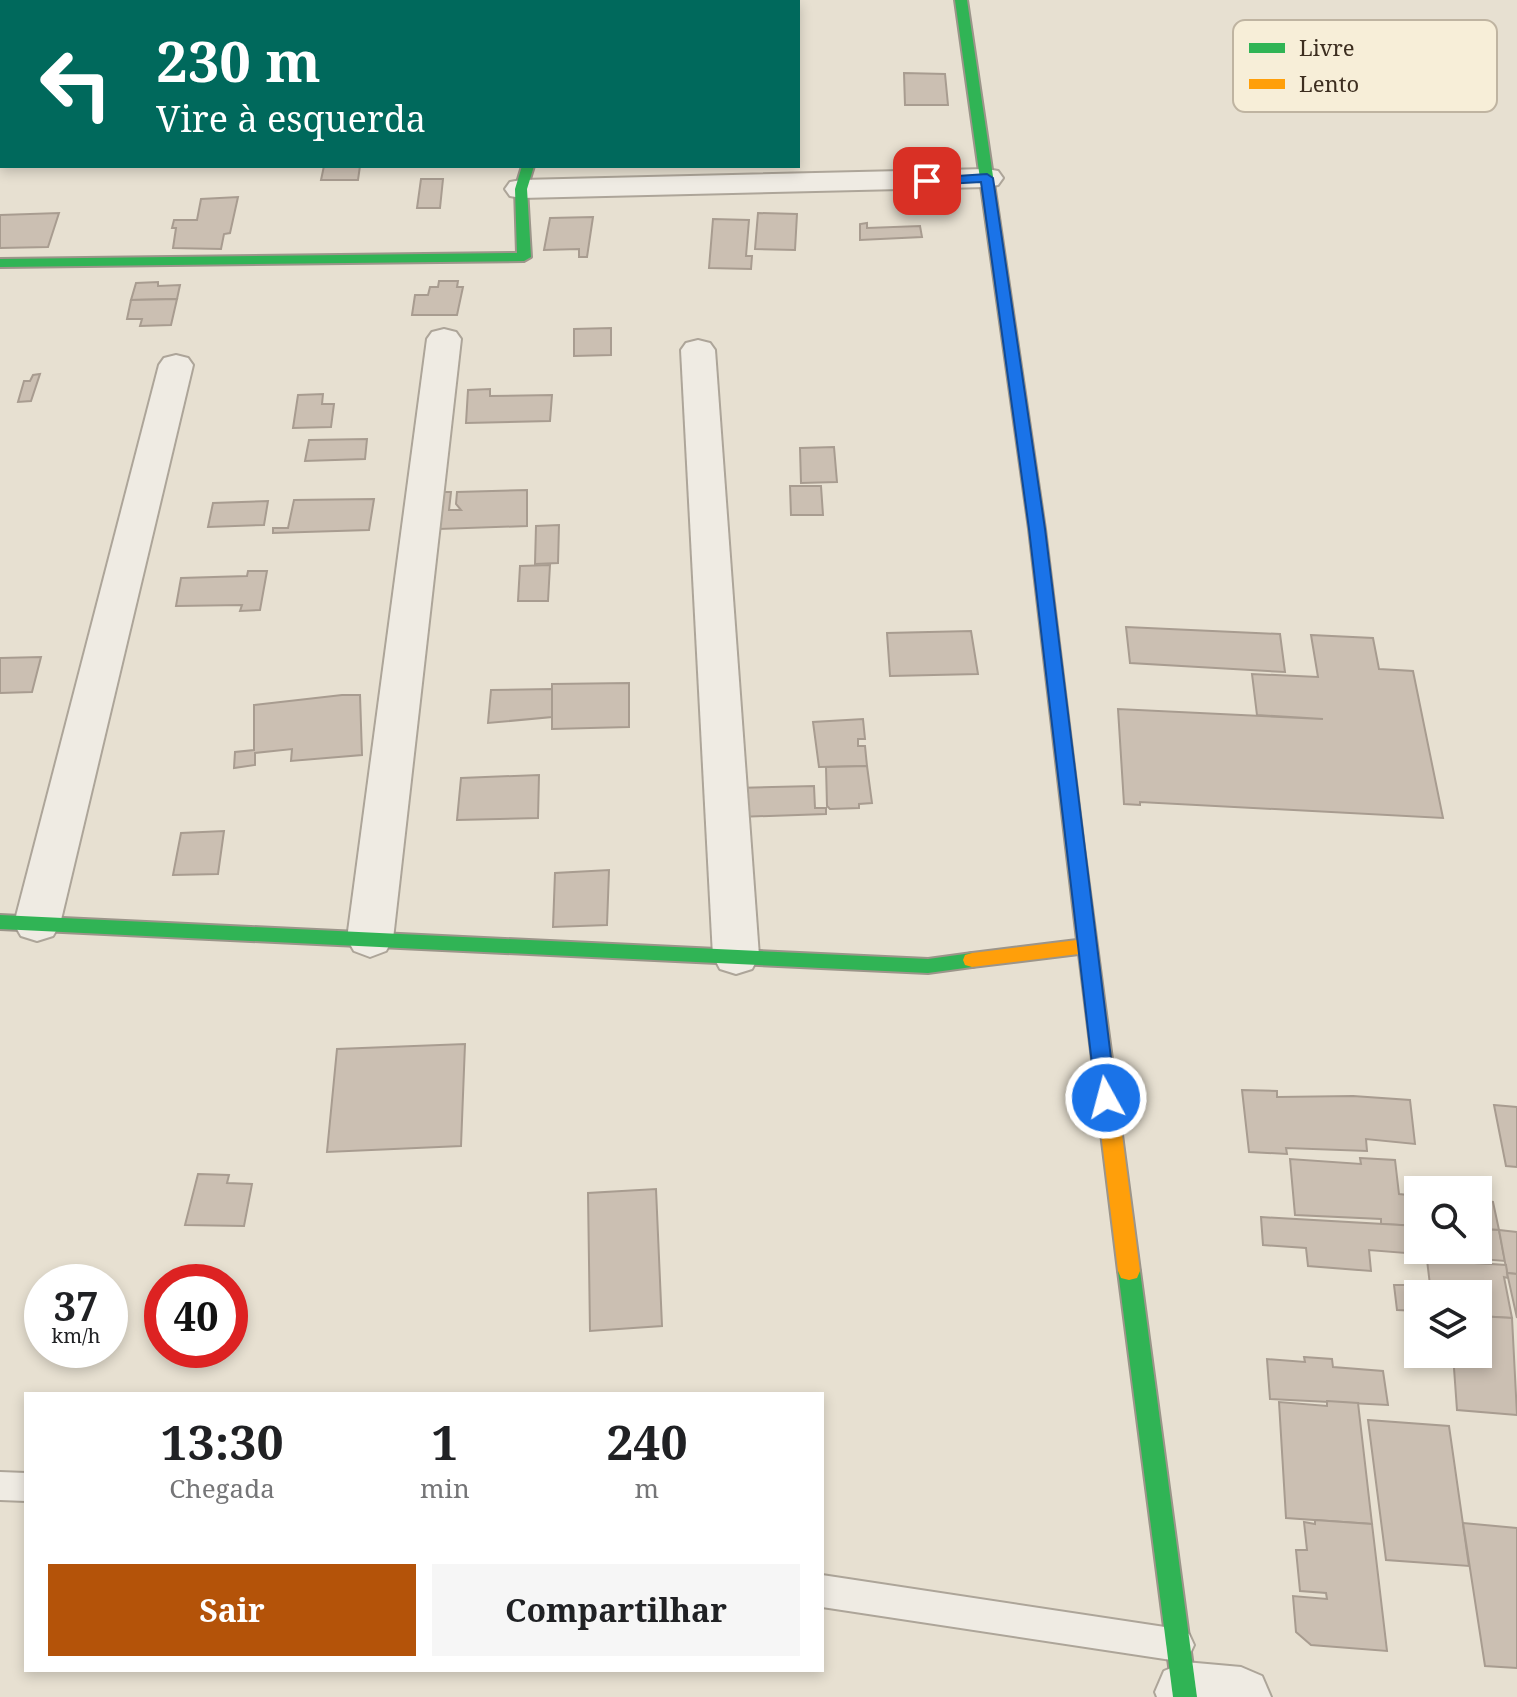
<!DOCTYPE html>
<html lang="pt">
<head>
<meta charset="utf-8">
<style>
	:root { --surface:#fff; --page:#f6f6f6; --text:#202124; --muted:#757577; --accent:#b45309 }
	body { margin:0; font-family:"Noto Serif",serif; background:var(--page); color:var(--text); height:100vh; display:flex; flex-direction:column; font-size:30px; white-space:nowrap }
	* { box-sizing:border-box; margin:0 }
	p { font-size:26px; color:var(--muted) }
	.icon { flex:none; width:44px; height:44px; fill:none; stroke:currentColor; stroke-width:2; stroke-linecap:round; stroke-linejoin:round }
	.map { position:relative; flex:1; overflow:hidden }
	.side { position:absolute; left:24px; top:1392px; width:800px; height:280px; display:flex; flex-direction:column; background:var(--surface); border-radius:0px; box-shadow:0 4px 12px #0003 }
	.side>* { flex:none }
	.guide { position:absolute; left:0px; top:0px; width:800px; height:168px; box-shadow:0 4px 12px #0003; background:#00695c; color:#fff; overflow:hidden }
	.tools { position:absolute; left:1404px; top:1176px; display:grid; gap:16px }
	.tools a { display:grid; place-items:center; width:88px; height:88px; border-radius:0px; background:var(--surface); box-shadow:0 4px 12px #0003; font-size:40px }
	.speed { position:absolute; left:24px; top:1264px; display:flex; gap:16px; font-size:40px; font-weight:700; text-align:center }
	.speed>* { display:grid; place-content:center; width:104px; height:104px; border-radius:50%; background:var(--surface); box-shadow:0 4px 12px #0003; line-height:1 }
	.speed small { font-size:20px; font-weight:400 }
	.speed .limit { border:12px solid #d22; background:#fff; color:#111 }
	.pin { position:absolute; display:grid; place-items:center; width:68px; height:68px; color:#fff; margin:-34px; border-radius:16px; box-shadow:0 4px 12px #0006 }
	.me { position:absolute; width:88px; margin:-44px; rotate:353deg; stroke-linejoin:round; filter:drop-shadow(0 0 6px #0008) }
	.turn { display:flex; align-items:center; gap:28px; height:168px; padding:0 24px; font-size:36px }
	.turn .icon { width:104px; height:104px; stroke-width:2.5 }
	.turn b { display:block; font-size:56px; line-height:68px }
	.eta { display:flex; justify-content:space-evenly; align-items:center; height:136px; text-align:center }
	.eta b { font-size:48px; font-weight:700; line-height:56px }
	.cta { display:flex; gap:16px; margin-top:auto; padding:16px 24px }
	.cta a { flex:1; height:92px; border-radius:0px; background:var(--accent); color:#fff; font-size:32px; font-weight:700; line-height:92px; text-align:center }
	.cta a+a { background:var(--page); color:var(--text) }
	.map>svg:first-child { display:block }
</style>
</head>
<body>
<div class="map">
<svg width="1517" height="1697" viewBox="0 0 1517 1697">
	<rect width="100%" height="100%" fill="#e7e0d1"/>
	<g fill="#cbbfb2" stroke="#a89c90" stroke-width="2">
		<polygon points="904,73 945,74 948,105 905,105"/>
		<polygon points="324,166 360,166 358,180 321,180"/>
		<polygon points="421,179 443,179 440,208 417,208"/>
		<polygon points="238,197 230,233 224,234 221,249 173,248 176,228 172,228 174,220 197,220 201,199"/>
		<polygon points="59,213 48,247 0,248 0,215"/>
		<polygon points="758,213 797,214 795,250 755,249"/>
		<polygon points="593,217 587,257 579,257 579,249 544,250 550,218"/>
		<polygon points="713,219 749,220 746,256 752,256 751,269 709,268"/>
		<polygon points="867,223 867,228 920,226 922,237 860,240 860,224"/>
		<polygon points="439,281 458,281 457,287 463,287 457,315 412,315 415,295 428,295 430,287 438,287"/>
		<polygon points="158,282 158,286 180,285 177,299 131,300 136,283"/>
		<polygon points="177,299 171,325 140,326 142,319 127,319 131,300"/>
		<polygon points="611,328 611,355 574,356 574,329"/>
		<polygon points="40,374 31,401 18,402 24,381 30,381 33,375"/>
		<polygon points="490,389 490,396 552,395 550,421 466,423 468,390"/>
		<polygon points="323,394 322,404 334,404 331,427 293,428 298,395"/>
		<polygon points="367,439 365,459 305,461 309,440"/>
		<polygon points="834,447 837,482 801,483 800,448"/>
		<polygon points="790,486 821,486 823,515 791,515"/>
		<polygon points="527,490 527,526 439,529 443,492 451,492 449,510 461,510 456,504 457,492"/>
		<polygon points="374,499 369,530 273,533 273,528 288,528 294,500"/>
		<polygon points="268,501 264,525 208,527 213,503"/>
		<polygon points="559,525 558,563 535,564 536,526"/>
		<polygon points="550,565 548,601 518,601 520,566"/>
		<polygon points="248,571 267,571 260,610 240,611 242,605 176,606 181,578 247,576"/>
		<polygon points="1126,627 1280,634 1285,672 1130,663"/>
		<polygon points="971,631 978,674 890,676 887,633"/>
		<polygon points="1311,635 1373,638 1379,669 1413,671 1443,818 1140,802 1140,805 1124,804 1118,709 1323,719 1257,715 1252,674 1318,677"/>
		<polygon points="41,657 32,692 0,693 0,658"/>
		<polygon points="629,683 629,727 552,729 552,684"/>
		<polygon points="552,689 552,717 488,723 491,690"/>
		<polygon points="342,695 360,695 362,755 291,761 292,749 255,753 255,765 234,768 235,752 254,750 254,705"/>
		<polygon points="863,719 865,739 858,739 858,746 865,746 867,766 819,767 813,722"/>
		<polygon points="867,766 872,803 859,804 859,808 830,809 827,806 826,767"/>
		<polygon points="539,775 538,818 457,820 461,778"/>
		<polygon points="814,786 815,808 826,808 826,814 738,817 735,788"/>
		<polygon points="224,831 218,874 173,875 181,833"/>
		<polygon points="609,870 607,925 553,927 555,873"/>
		<polygon points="465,1044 461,1146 327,1152 337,1049"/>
		<polygon points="1242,1090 1277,1091 1277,1097 1353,1096 1410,1100 1415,1144 1366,1139 1367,1151 1286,1148 1287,1154 1249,1152"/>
		<polygon points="1494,1105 1517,1107 1517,1167 1506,1166"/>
		<polygon points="1360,1158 1395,1160 1399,1194 1418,1196 1418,1226 1381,1224 1381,1219 1295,1215 1290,1159 1361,1164"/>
		<polygon points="198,1174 229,1175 227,1183 252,1184 244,1226 185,1225"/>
		<polygon points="656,1189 662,1326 590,1331 588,1193"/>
		<polygon points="1478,1200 1493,1202 1499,1230 1478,1229"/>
		<polygon points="1261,1217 1418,1226 1418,1250 1478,1250 1478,1229 1499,1230 1505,1261 1369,1250 1371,1271 1308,1266 1306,1248 1263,1245"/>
		<polygon points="1499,1230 1517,1232 1517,1274 1507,1273"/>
		<polygon points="1427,1260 1506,1265 1508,1278 1504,1277 1512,1318 1478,1316 1478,1294 1418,1294 1418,1311 1397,1310 1394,1285 1430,1285"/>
		<polygon points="1507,1273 1517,1274 1517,1318"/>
		<polygon points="1478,1316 1512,1318 1517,1415 1457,1410 1453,1354 1478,1354"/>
		<polygon points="1304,1357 1332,1359 1333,1367 1383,1371 1388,1405 1270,1399 1267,1359 1305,1362"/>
		<polygon points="1327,1401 1358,1403 1372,1524 1286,1518 1279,1402 1327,1406"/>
		<polygon points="1368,1420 1449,1426 1469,1566 1386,1560"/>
		<polygon points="1315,1520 1372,1524 1387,1651 1311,1645 1296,1632 1293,1596 1327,1599 1326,1593 1300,1591 1296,1550 1307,1550 1304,1522 1315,1524"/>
		<polygon points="1463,1523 1517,1528 1517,1668 1485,1666"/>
	</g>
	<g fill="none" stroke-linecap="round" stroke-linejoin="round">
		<g stroke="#ada599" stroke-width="4">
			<g id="lane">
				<polygon points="0,1472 26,1473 26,1501 0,1500"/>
				<polygon points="822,1575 1178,1629 1189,1634 1194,1645 1189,1656 1178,1661 822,1607"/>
			</g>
		</g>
		<g stroke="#ada599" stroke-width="4">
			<g id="street">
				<rect x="0" y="128" width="2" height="18"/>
				<polygon points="987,169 998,171 1003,178 998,185 987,187 521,198 510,196 505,189 510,182 521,180"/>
				<polygon points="444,329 456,332 461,339 393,939 386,951 370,957 354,951 347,939 427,339 432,332"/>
				<polygon points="698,340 710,343 715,350 759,956 752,969 736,974 720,969 713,956 681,350 686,343"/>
				<polygon points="176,355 188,358 193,365 60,924 53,936 37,941 21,936 14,924 159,365 164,358"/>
				<polygon points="1185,1662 1241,1667 1262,1676 1271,1697 1157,1697 1155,1692 1164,1671"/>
			</g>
		</g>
		<g stroke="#9c958a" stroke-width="4">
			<g id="fast">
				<polygon points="955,0 967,0 1045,529 1084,847 1075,854 1066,847 1029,529"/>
				<polygon points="522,166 534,166 527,189 531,257 524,261 0,267 0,259 517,253 515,189"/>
				<polygon points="0,915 928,959 972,953 979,955 981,960 979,965 972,967 928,973 0,929"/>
				<polygon points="1129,1262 1137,1264 1140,1271 1197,1697 1173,1697 1118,1271 1121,1264"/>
			</g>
		</g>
		<g stroke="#9c958a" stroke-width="4">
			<polygon id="slow" points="1075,840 1084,847 1140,1271 1137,1278 1129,1280 1121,1278 1118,1271 1079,954 972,967 965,965 963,960 965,955 972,953 1077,940 1066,847"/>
		</g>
		<use href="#lane" fill="#efebe3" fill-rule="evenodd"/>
		<use href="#street" fill="#efebe3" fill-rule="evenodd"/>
		<use href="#fast" fill="#30b455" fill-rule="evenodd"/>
		<use href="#slow" fill="#ff9f0a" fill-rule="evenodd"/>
	</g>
	<polygon fill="#1a73e8" stroke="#114b97" stroke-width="2" points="987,174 993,178 1045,529 1116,1098 1114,1104 1106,1106 1099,1104 1096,1098 1029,529 981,182 927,185 920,181 927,178"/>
	<rect x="1233" y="20" width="264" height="92" rx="12" fill="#f7eed8" stroke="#bfb4a1" stroke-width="2"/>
	<rect x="1249" y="43" width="36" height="10" fill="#30b455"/>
	<rect x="1249" y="79" width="36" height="10" fill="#ff9f0a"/>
	<g font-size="22" fill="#3d2e20">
		<text x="1299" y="56">Livre</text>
		<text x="1299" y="92">Lento</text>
	</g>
</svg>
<div class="tools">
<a><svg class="icon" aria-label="search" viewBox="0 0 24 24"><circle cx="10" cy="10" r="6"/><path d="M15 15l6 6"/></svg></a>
<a><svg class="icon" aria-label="layers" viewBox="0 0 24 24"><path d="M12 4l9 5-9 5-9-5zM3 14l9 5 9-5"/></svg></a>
</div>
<div class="speed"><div>37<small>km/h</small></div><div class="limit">40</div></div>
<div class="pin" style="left:927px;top:181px;background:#d93025"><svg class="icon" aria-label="arrive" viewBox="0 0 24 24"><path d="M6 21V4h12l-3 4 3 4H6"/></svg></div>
<svg class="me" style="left:1106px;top:1098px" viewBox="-20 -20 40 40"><circle r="17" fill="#1a73e8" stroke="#fff" stroke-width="3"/><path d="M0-11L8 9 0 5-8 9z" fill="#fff"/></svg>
<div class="guide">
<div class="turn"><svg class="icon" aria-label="left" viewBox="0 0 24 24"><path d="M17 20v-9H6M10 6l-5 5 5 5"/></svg><div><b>230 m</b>Vire à esquerda</div></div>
</div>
<section class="side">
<div class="eta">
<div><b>13:30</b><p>Chegada</p></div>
<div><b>1</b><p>min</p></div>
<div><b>240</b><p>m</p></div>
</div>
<div class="cta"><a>Sair</a><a>Compartilhar</a></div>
</section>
</div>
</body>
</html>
